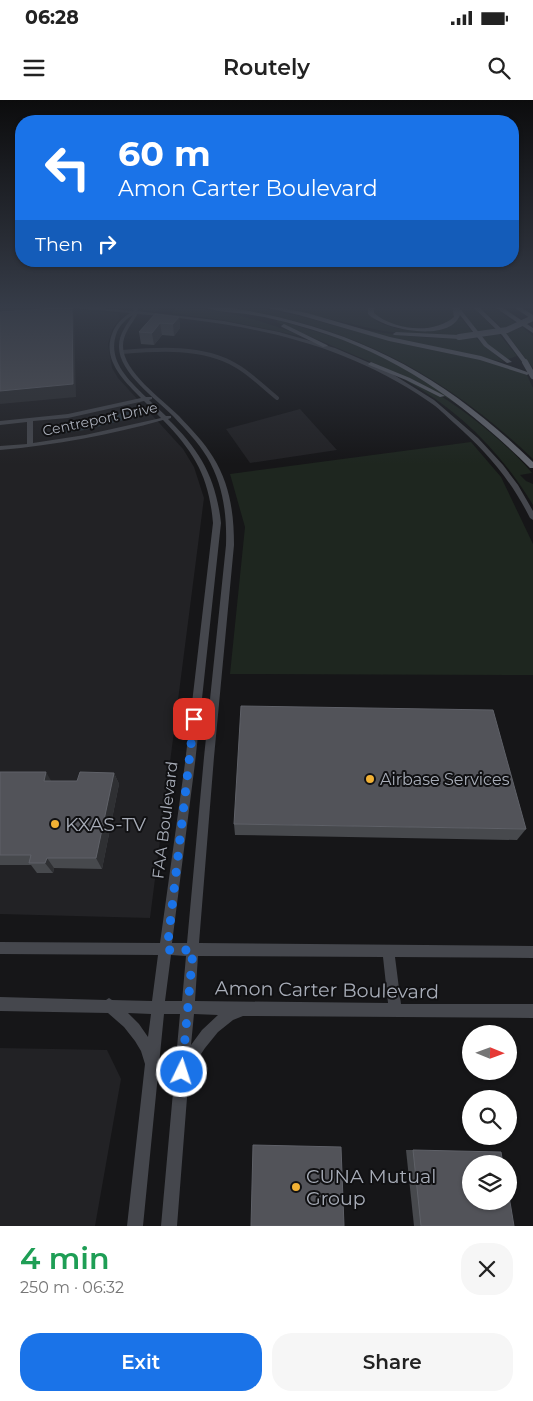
<!DOCTYPE html>
<html lang="en">
<head>
<meta charset="utf-8">
<style>
	:root { --surface:#fff; --page:#f6f6f6; --text:#222; --muted:#767676; --accent:#1a73e8 }
	body { margin:0; font-family:Montserrat,sans-serif; background:var(--page); color:var(--text); height:100vh; display:flex; flex-direction:column; font-size:19px; white-space:nowrap }
	* { box-sizing:border-box; margin:0 }
	p { font-size:16px; color:var(--muted) }
	.icon { flex:none; width:28px; height:28px; fill:none; stroke:currentColor; stroke-width:2; stroke-linecap:round; stroke-linejoin:round }
	.map { position:relative; height:1126px; overflow:hidden }
	.panel { display:flex; flex-direction:column; background:var(--surface); flex:1 }
	.panel>* { flex:none }
	.guide { position:absolute; left:15px; top:15px; width:504px; height:152px; border-radius:20px; box-shadow:0 1px 4px #0004; background:#1a73e8; color:#fff; overflow:hidden }
	.needle { width:32px; rotate:91deg }
	.tools { position:absolute; left:462px; top:925px; display:grid; gap:10px }
	.tools a { display:grid; place-items:center; width:55px; height:55px; border-radius:50%; background:var(--surface); box-shadow:0 1px 4px #0004; font-size:25px }
	.pin { position:absolute; display:grid; place-items:center; width:42px; height:42px; color:#fff; margin:-21px; border-radius:10px; box-shadow:0 2px 8px #0006 }
	.me { position:absolute; width:55px; margin:-28px; rotate:4deg; stroke-linejoin:round; filter:drop-shadow(0 0 4px #0008) }
	.turn { display:flex; align-items:center; gap:18px; height:105px; padding:0 20px; font-size:22px }
	.turn .icon { width:65px; height:65px; stroke-width:2.5 }
	.turn b { display:block; font-size:35px; line-height:42px }
	.then { display:flex; align-items:center; height:48px; padding:0 20px; background:#0003; gap:10px; font-size:19px }
	.round { display:grid; place-items:center; flex:none; width:52px; height:52px; border-radius:20px; background:var(--page) }
	.head { display:flex; align-items:center; justify-content:space-between; height:85px; padding:0 20px }
	h1 { font-size:30px; font-weight:600; line-height:38px; color:#1e9e55 }
	.button { display:flex; gap:10px; margin-top:auto; padding:10px 20px }
	.button a { flex:1; height:58px; border-radius:20px; background:var(--accent); color:#fff; font-size:20px; font-weight:600; line-height:58px; text-align:center }
	.button a+a { background:var(--page); color:var(--text) }
	.status { display:flex; justify-content:space-between; align-items:center; height:35px; padding:0 25px; background:var(--surface); direction:ltr }
	.status svg { height:14px; fill:currentColor }
	header { display:flex; justify-content:space-between; align-items:center; height:65px; padding:0 20px; background:var(--surface); font-size:22px; font-weight:600 }
	.map>svg:first-child { display:block }
</style>
</head>
<body>
<div class="status"><b>06:28</b><svg viewBox="0 0 49 12"><path d="M0 12V9h3v3zM5 12V6h3v6zM10 12V3h3v9zM15 12V0h3v12zM26 1h20v11H26zM47 4h2v5h-2z"/></svg></div>
<header><svg class="icon" aria-label="menu" viewBox="0 0 24 24"><path d="M4 6h16M4 12h16M4 18h16"/></svg>Routely<svg class="icon" aria-label="search" viewBox="0 0 24 24"><circle cx="10" cy="10" r="6"/><path d="M15 15l6 6"/></svg></header>
<div class="map">
<svg width="533" height="1126" viewBox="0 0 533 1126">
	<rect width="100%" height="100%" fill="#161618"/>
	<g fill="#222225">
		<polygon points="0,206 28,206 117,213 120,218 112,230 108,244 112,268 118,278 183,349 194,367 204,398 150,818 0,814"/>
		<polygon points="300,309 337,350 250,363 226,329"/>
		<polygon points="0,948 107,950 121,979 95,1126 0,1126"/>
	</g>
	<g fill="#1e261f">
		<path d="M142,206C203,206 245,213 301,236L223,220L172,213L175,209L161,208L157,212L145,211L141,208Z"/>
		<path d="M216,206H250L299,216L403,244L482,260L527,275L533,288V359C438,269 346,223 216,206Z"/>
		<path d="M271,206H370L368,212C379,234 442,236 457,219H462L474,234L434,236L383,231Z"/>
		<path d="M376,206H451L454,216C444,235 376,231 373,209Z"/>
		<polygon points="458,206 472,206 497,231 479,234"/>
		<polygon points="479,206 491,206 518,224 503,229"/>
		<polygon points="278,220 353,243 408,269 461,306 416,281 276,222"/>
		<polygon points="522,227 533,236 533,268 506,233"/>
		<path d="M361,229C400,236 436,240 476,238L504,262L401,240Z"/>
		<polygon points="499,234 517,256 508,259 490,248 481,237"/>
		<path d="M405,280C436,284 512,347 532,373L520,375L526,381L533,384V405C501,352 459,310 405,280Z"/>
		<polygon points="471,342 501,377 533,444 533,575 230,574 245,427 230,374"/>
	</g>
	<polygon fill="#2c353c" points="133,311 141,313 140,316 85,330 50,335 49,332 55,326"/>
	<g fill="none" stroke-linecap="round" stroke-linejoin="round">
		<path stroke="#37383d" stroke-width="4" d="M122,252C158,249 203,246 235,265C250,273 263,287 277,298"/>
		<path fill="#45474d" fill-rule="evenodd" d="M52,206H74L133,211L135,206H139L137,211L224,221L279,232L335,248L386,270L434,300L478,338L503,365L518,385L533,411V420L530,418C511,380 486,351 454,323C446,316 438,307 428,301C339,240 243,223 137,214V215C131,225 123,234 123,246C123,272 162,299 179,316C191,329 204,342 213,357C230,384 234,414 234,445L214,657L199,843L533,846V858L395,857L401,904H533V918L243,916L233,920L218,932L205,948L189,972L177,1126H161L180,914H164L143,1126H127L145,964L141,951L135,941L124,927L108,913L0,911V897L106,900L109,898L112,900L152,901L158,855L0,854V842L160,843L185,663L213,423C209,377 195,353 163,320C110,335 56,345 0,350V346L27,344V322L0,325V321L68,314L141,298C124,281 102,260 112,234C115,225 122,218 130,213ZM133,215C127,224 119,234 119,246C118,272 156,299 173,316C185,329 198,342 207,357C223,384 227,414 226,445L204,657L187,843H172L195,663L221,423C216,378 200,350 168,319L171,318V316H166L149,300L152,299V297H146C129,280 106,260 117,232C120,225 126,219 133,215ZM144,301L161,318L85,335L33,343V321L68,318ZM171,855L186,856L182,901H165ZM198,856L383,857L388,903L195,901ZM128,913L151,914L148,937L139,924ZM194,914L218,915L202,930L191,945Z"/>
		<g fill="#63666e" fill-rule="evenodd">
			<path d="M203,206C229,206 254,212 278,217C382,242 457,288 533,362V368H530C461,300 391,250 296,225C281,221 266,217 252,215C237,212 216,213 203,206Z"/>
			<polygon points="259,206 271,206 307,213 390,237 481,256 530,273 527,275 480,260 389,241 299,215"/>
			<path d="M368,206H374V213C394,230 433,235 454,217L452,206H458L488,244L512,262L507,263L484,246L460,215C450,243 384,230 368,214Z"/>
			<polygon points="472,206 478,206 506,233 527,261 527,263 523,263 502,235"/>
			<polygon points="493,206 500,206 533,228 533,233"/>
			<polygon points="512,206 519,206 533,215 533,220"/>
			<polygon points="284,224 327,245 328,246 323,247 282,227 281,226"/>
			<polygon points="396,232 459,235 462,237 459,239 394,235 393,234"/>
			<polygon points="371,262 410,278 445,296 440,297 406,280 369,265 368,264"/>
		</g>
		<g stroke="#63666e" stroke-width="6">
			<polyline points="459,237 507,230 533,218"/>
			<polyline points="525,262 533,276"/>
		</g>
	</g>
	<g fill="#47494d">
		<polygon points="155,214 179,217 180,228 174,236 162,235 154,245 141,244 139,232"/>
		<polygon points="0,672 51,681 77,681 114,673 119,684 102,769 54,768 53,773 37,773 31,765 0,765"/>
		<polygon points="234,724 526,729 517,740 235,735"/>
		<polygon points="406,1050 413,1050 514,1126 414,1126"/>
	</g>
	<g fill="#2f3033">
		<polygon points="72,207 74,218 76,297 0,304 0,291"/>
		<polygon points="179,217 180,228 174,236 173,224"/>
		<polygon points="160,223 162,235 154,245 152,233"/>
		<polygon points="46,672 53,684 44,681"/>
		<polygon points="114,673 119,684 102,769 96,758"/>
		<polygon points="47,758 54,768 53,773 45,763"/>
	</g>
	<g fill="#525359" stroke="#5f6168">
		<polygon points="72,207 73,284 0,291 0,212"/>
		<polygon points="155,214 179,217 173,224 160,223 152,233 139,232"/>
		<polygon points="241,606 493,610 526,729 234,724"/>
		<polygon points="0,672 46,672 44,681 77,681 80,672 114,673 96,758 47,758 45,763 29,763 31,755 0,755"/>
		<polygon points="253,1045 341,1047 344,1126 251,1126"/>
		<polygon points="413,1050 501,1052 503,1064 471,1064 471,1101 509,1101 509,1096 514,1126 421,1126"/>
	</g>
	<linearGradient id="sky" x2="0" y2="1"><stop stop-color="#0c0c0d"/><stop offset="0.57" stop-color="#363c48"/><stop offset="1" stop-color="#363c48" stop-opacity="0"/></linearGradient>
	<rect width="533" height="364" fill="url(#sky)"/>
	<g fill="none" stroke-linecap="round" stroke-linejoin="round">
		<polyline stroke="#1a73e8" stroke-width="9" stroke-dasharray="0 16.2" points="182,972 193,850 167,850 194,619"/>
	</g>
	<g fill="#f2b134" stroke="#111113" stroke-width="2">
		<circle cx="370" cy="679" r="5"/>
		<circle cx="55" cy="724" r="5"/>
		<circle cx="296" cy="1087" r="5"/>
	</g>
	<g text-anchor="middle" dominant-baseline="central" stroke-width="4" stroke-linejoin="round" paint-order="stroke">
		<g font-size="14" fill="#a8adb8" stroke="#111113">
			<text transform="translate(100 319) rotate(-12)">Centreport Drive</text>
		</g>
		<g font-size="16" fill="#a8adb8" stroke="#111113" text-anchor="start">
			<text x="380" y="679">Airbase Services</text>
		</g>
		<g font-size="16" fill="#a8adb8" stroke="#111113">
			<text transform="translate(165 720) rotate(-83)">FAA Boulevard</text>
		</g>
		<g font-size="19" fill="#a8adb8" stroke="#111113" text-anchor="start">
			<text x="65" y="724">KXAS-TV</text>
			<text x="306" y="1076">CUNA Mutual<tspan x="306" dy="22">Group</tspan></text>
		</g>
		<g font-size="19" fill="#a8adb8" stroke="#111113">
			<text transform="translate(327 890) rotate(1)">Amon Carter Boulevard</text>
		</g>
	</g>
</svg>
<div class="tools">
<a><svg class="needle" viewBox="-14 -14 28 28"><path d="M0-13l5 13h-10z" fill="#e53935"/><path d="M0 13l5-13h-10z" fill="#767676"/></svg></a>
<a><svg class="icon" aria-label="search" viewBox="0 0 24 24"><circle cx="10" cy="10" r="6"/><path d="M15 15l6 6"/></svg></a>
<a><svg class="icon" aria-label="layers" viewBox="0 0 24 24"><path d="M12 4l9 5-9 5-9-5zM3 14l9 5 9-5"/></svg></a>
</div>
<div class="pin" style="left:194px;top:619px;background:#d93025"><svg class="icon" aria-label="arrive" viewBox="0 0 24 24"><path d="M6 21V4h12l-3 4 3 4H6"/></svg></div>
<svg class="me" style="left:182px;top:972px" viewBox="-20 -20 40 40"><circle r="17" fill="#1a73e8" stroke="#fff" stroke-width="3"/><path d="M0-11L8 9 0 5-8 9z" fill="#fff"/></svg>
<div class="guide">
<div class="turn"><svg class="icon" aria-label="left" viewBox="0 0 24 24"><path d="M17 20v-9H6M10 6l-5 5 5 5"/></svg><div><b>60 m</b>Amon Carter Boulevard</div></div>
<div class="then">Then<svg class="icon" aria-label="right" viewBox="0 0 24 24"><path d="M7 20v-9h11M14 6l5 5-5 5"/></svg></div>
</div>
</div>
<section class="panel">
<div class="head"><div><h1>4 min</h1><p>250 m · 06:32</p></div><a class="round"><svg class="icon" aria-label="close" viewBox="0 0 24 24"><path d="M6 6l12 12M18 6L6 18"/></svg></a></div>
<div class="button"><a>Exit</a><a>Share</a></div>
</section>
</body>
</html>
